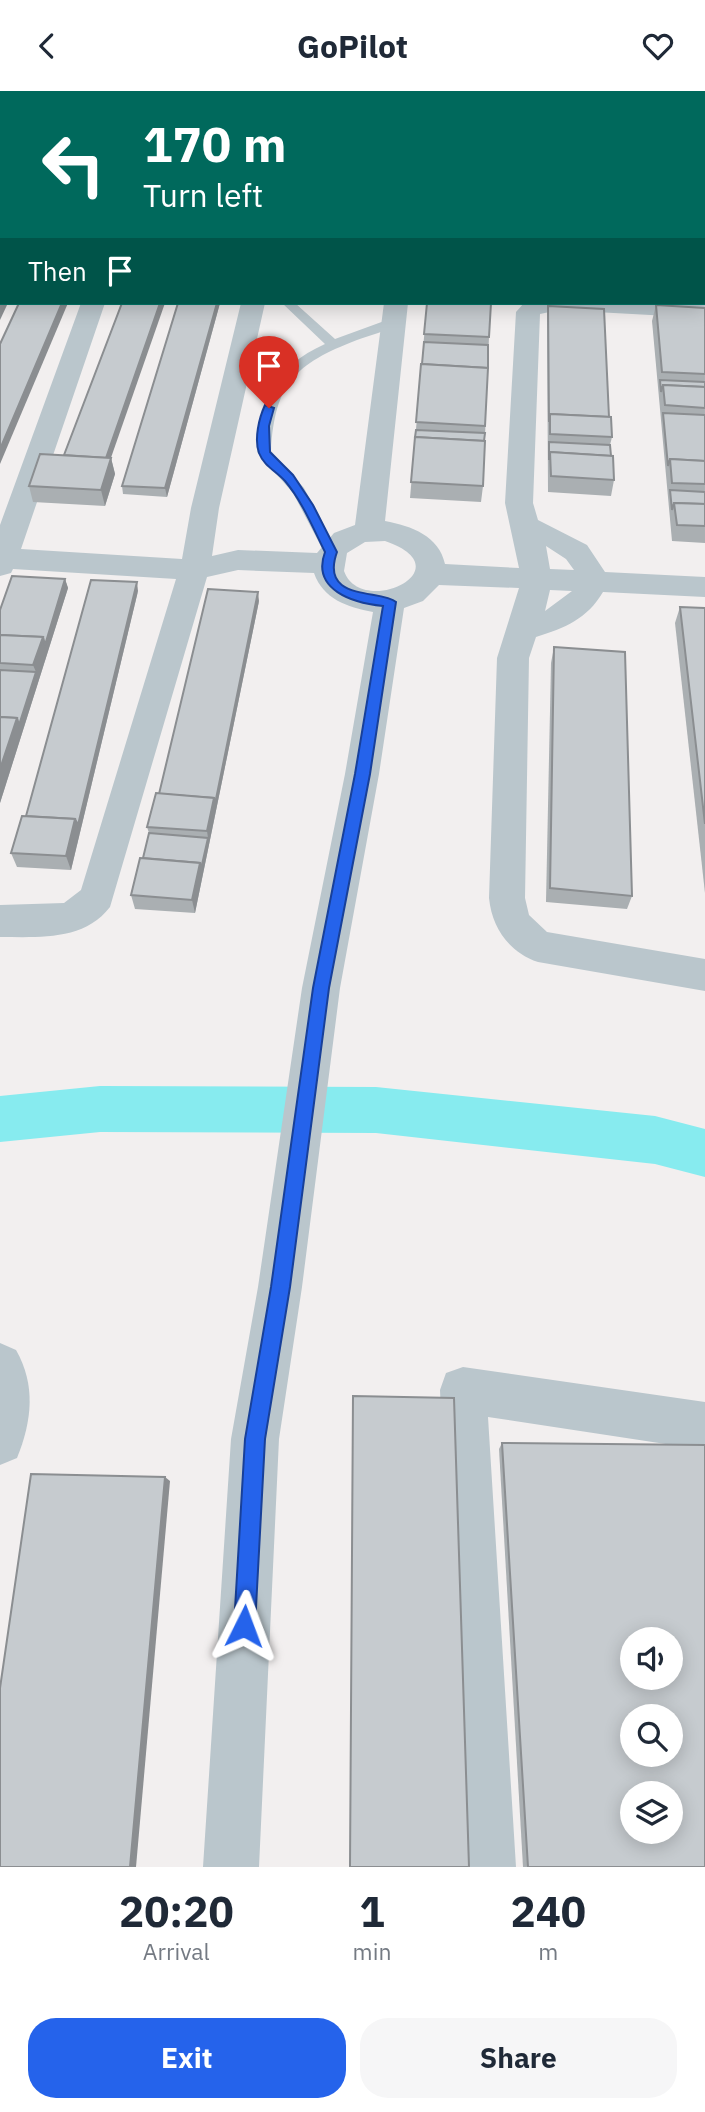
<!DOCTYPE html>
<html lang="en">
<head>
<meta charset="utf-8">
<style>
	:root { --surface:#fff; --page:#f6f6f7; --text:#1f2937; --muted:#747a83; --accent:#2563eb }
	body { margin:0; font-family:"IBM Plex Sans",sans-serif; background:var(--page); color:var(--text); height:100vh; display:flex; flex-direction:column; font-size:26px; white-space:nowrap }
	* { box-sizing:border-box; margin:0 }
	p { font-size:23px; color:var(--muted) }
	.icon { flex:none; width:38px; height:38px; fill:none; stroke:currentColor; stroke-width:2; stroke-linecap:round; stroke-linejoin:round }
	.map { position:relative; height:1776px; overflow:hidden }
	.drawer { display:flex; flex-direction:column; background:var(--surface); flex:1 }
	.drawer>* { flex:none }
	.top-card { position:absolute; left:0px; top:0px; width:705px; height:214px; box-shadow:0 4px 18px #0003; background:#00695c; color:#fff; overflow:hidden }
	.buttons { position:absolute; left:620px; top:1536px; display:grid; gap:14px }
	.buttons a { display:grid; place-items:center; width:63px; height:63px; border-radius:50%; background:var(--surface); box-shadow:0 4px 18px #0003; font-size:35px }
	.pin { position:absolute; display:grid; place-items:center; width:60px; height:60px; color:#fff; margin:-72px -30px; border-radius:50% 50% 50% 0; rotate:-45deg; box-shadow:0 0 7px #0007 }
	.pin .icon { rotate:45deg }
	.me { position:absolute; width:77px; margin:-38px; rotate:3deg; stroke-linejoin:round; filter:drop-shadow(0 0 5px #0008) }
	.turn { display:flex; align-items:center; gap:24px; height:147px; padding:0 28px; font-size:32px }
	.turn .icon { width:91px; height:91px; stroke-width:2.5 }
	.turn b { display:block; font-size:49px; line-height:60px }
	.then { display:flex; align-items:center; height:66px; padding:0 28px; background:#0003; gap:14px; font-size:26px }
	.eta { display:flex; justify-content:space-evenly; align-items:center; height:119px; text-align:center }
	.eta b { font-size:42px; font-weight:700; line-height:49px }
	.primary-button { display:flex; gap:14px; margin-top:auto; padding:14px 28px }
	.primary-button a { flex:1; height:80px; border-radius:28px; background:var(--accent); color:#fff; font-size:28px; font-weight:700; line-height:80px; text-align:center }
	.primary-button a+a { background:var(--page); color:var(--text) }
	header { display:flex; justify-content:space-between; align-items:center; height:91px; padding:0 28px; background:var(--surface); font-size:32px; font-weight:700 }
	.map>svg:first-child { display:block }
</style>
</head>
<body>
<header><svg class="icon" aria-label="back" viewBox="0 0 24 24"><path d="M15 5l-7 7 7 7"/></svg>GoPilot<svg class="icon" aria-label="heart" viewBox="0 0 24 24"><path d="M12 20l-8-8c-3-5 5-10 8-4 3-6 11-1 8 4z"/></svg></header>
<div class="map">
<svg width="705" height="1776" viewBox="0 0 705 1776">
	<rect width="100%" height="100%" fill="#f2efef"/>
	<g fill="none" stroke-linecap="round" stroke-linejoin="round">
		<g fill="#87ebef" fill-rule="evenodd">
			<rect x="0" y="7" width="2" height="4"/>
			<rect x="704" y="50" width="1" height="5"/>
		</g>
		<polygon fill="#87ebef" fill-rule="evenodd" points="100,995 376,996 655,1025 705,1038 705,1086 655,1073 376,1042 100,1041 0,1051 0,1005"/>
		<path fill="#bac6cc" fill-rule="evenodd" d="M282,212H295L335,248L387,229L397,232C387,241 370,244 357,249C295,273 275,292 271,360L304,397L338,461L331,466L324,461L293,402L257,361C261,307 274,276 325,253Z"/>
		<g fill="#bac6cc" fill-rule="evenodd">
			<polygon points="371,0 551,0 552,2 372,2"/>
			<path d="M81,212H105L21,458L182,468L191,417L241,212H265L219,417L212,465L238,459L317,462L334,442L355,434L384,212H408L385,430C412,435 439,445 445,473L519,477L505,412L516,221L524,212L705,213V227L559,219L540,223L533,412L538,429L587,454L605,481L705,486V506L603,501C587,528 565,537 536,546L529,567L525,807L529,824L547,841L705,868V900L538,871C509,861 492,837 489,807L497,567L519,497L439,494L423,510L404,517L379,683L340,897L302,1196L279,1348L259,1776H203L231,1348L258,1196L302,897L345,683L373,521C347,516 323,508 314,482L238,479L207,486L110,816C84,850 39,846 0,846V814L64,812L81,799L176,488L13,478L11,482L0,485V434ZM385,450C467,478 361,528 344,480L347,462L365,451ZM546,455L566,468L574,479L550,478ZM550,499L572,500L545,520Z"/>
			<path d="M0,1252L16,1259C36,1294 32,1330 17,1367L0,1374Z"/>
			<polygon points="463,1276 705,1311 705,1359 488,1326 516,1776 460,1776 440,1299 446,1282"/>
		</g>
		<g fill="#bccbd4" fill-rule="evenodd">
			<rect x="0" y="138" width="2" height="14"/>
			<rect x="704" y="171" width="1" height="14"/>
		</g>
	</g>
	<g fill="#aaafb2">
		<polygon points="275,0 359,0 358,2 310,2 310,1 309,2 275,2"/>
		<rect x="704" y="2" width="1" height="46"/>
		<polygon points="2,13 2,49 0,49 0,16"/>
		<polygon points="220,212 167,406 123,403 122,395"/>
		<polygon points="427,212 489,246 483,395 481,411 410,407"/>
		<polygon points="656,214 705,217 705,452 672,450 652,230"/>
		<polygon points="548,215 609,326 612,346 610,354 611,365 614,389 611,405 548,401 547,224"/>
		<polygon points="111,367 115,383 105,415 33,411 29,395"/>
		<polygon points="65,488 68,497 0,712 0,519"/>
		<polygon points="138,500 71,779 17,776 11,762 26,725"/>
		<polygon points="259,510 195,822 135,818 131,804 143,767 149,742 147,736 159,703"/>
		<polygon points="680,516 705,517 705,802 675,532"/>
		<polygon points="554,556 632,805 627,818 546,811 551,572"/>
		<polygon points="502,1352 705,1776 523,1776 499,1358"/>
	</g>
	<g fill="#8b8e91">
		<polygon points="2,212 8,212 0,229 0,215"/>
		<polygon points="62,212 68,212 0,373 0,358"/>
		<polygon points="160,212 165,212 106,381 104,373"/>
		<polygon points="217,212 220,212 167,406 165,397"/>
		<polygon points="111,367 115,383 105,415 101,399"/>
		<polygon points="65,488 68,497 0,712 0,678 17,627 36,581 33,574 43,546"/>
		<polygon points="137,491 138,500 71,779 66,765"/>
		<polygon points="258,501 259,510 195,822 192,809 200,772 208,747 207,740"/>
		<polygon points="165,1386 170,1390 136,1776 130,1776"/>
	</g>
	<g fill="#c6cbcf" stroke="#8b8e91" stroke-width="2" fill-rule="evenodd">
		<polygon points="399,0 440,0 440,2 400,2"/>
		<rect x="443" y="0" width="30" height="2"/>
		<polygon points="522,0 541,0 541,2 521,2"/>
		<polygon points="704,2 705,2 705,32 704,30"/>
		<polygon points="2,13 2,33 0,33 0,16"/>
		<rect x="704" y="79" width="1" height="22"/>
		<polygon points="0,178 2,178 2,212 0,215"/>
		<polygon points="19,212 62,212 0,358 0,253"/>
		<polygon points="122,212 160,212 106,367 64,364"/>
		<polygon points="178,212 217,212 165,397 122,395"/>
		<polygon points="427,212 491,212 489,246 424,243"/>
		<polygon points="656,214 705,217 705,283 662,281"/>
		<polygon points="548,215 604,218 609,326 550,323 549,331"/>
		<polygon points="424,251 488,254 488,277 422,273"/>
		<polygon points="421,273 488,277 485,335 416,331"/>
		<polygon points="660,289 705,291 705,296 663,294 661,301"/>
		<polygon points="663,294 705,296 705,317 665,314"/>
		<polygon points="663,322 705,324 705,370 670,368 668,375"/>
		<polygon points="550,323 611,326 612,346 550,343"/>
		<polygon points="416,339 485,342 484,350 415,346"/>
		<polygon points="415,346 485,350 483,395 411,391"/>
		<polygon points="549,351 610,354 611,365 550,361 549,369"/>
		<polygon points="550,361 613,365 614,389 551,385"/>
		<polygon points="40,363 111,367 101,399 29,395"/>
		<polygon points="670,368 705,370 705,393 672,392"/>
		<polygon points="670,399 705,401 705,413 674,412 672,419"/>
		<polygon points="674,412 705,413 705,435 677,434"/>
		<polygon points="12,485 65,488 45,554 43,546 0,544 0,519"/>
		<polygon points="91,489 137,491 78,734 75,728 26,725"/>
		<polygon points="208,498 258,501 215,713 214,707 159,703"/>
		<polygon points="680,516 705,517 705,733"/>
		<polygon points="0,544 43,546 33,574 0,572"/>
		<polygon points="554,556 625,561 632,805 550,797"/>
		<polygon points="0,579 36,581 19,634 17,627 0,626"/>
		<polygon points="0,626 17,627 0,678"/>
		<polygon points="156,702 214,707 207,740 147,736"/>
		<polygon points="22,725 75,728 66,765 11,762"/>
		<polygon points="149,742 208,747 201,778 200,772 143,767"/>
		<polygon points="140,767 200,772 192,809 131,804"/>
		<polygon points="353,1305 454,1307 469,1776 350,1776"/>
		<path d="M502,1352L705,1354V1776H528ZM632,1549H670V1587H632ZM632,1626H670V1664H632ZM632,1703H670V1741H632Z"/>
		<polygon points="31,1383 165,1386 130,1776 0,1776 0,1597"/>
	</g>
	<path fill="#2563eb" stroke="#184099" stroke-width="2" d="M265,314L274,317L269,335L270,361L293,384L313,414L337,461C319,511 381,498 396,511L370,683L329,897L290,1196L265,1348L255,1535L252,1543L244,1546L237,1543L234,1535L245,1348L271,1196L313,897L355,683L383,515C353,512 311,499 325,461C313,437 302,410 285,390C276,380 264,375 259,362C254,348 259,327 265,314Z"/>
</svg>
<div class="buttons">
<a><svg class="icon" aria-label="sound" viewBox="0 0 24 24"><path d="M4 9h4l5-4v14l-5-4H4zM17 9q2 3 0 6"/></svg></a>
<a><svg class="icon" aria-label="search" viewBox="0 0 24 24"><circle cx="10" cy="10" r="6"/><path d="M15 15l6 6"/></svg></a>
<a><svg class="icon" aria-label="layers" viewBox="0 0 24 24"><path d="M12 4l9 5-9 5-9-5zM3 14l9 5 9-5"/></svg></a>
</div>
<div class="pin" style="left:269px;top:317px;background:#d93025"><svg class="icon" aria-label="arrive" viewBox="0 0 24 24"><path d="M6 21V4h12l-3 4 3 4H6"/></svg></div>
<svg class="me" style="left:244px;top:1535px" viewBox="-20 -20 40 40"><path d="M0-17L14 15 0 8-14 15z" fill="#2563eb" stroke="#fff" stroke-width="4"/></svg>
<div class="top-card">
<div class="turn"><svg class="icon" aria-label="left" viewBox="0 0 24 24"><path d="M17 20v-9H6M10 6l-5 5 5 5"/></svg><div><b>170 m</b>Turn left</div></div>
<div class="then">Then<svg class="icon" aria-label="arrive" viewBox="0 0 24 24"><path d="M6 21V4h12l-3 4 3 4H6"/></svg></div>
</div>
</div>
<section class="drawer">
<div class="eta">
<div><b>20:20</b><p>Arrival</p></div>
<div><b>1</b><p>min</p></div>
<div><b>240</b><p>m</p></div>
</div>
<div class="primary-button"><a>Exit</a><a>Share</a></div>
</section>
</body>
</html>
